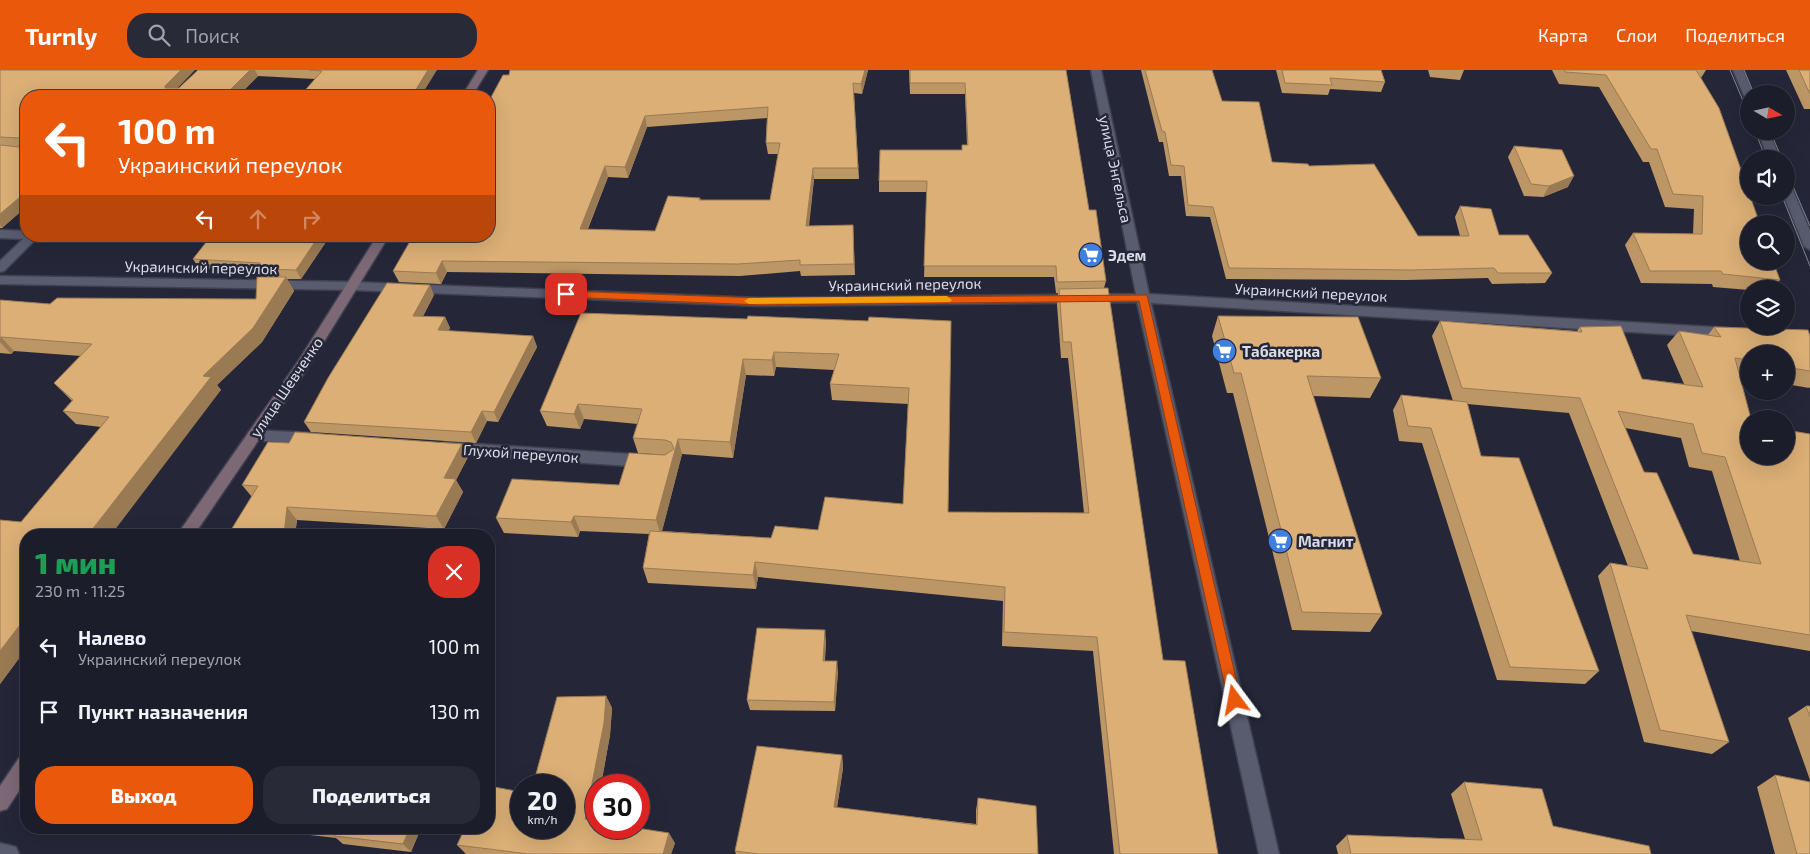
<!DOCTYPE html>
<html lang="ru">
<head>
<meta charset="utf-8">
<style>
	:root { --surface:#1c1d2b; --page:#292a37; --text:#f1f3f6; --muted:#a0a2a9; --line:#3a3b47; --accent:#ea580c }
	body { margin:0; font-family:"Exo 2",sans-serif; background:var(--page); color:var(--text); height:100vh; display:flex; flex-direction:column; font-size:19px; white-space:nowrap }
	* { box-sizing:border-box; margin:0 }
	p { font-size:16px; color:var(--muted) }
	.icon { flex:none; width:28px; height:28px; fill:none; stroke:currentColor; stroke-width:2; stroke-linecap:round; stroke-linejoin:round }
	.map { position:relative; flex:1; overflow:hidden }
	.sheet { position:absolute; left:20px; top:459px; width:475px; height:305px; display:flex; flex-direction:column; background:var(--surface); border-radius:20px; box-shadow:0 5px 20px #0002,0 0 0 1px var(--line) }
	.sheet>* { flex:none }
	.guide { position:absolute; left:20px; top:20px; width:475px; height:152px; border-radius:20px; box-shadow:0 5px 20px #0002,0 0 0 1px var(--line); background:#ea580c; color:#fff; overflow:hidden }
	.needle { width:32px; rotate:99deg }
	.tools { position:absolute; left:1740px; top:15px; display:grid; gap:10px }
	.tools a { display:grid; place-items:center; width:55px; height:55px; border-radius:50%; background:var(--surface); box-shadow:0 5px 20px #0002,0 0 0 1px var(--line); font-size:25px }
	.speed { position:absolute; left:510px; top:704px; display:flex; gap:10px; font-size:25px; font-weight:700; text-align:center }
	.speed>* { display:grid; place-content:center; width:65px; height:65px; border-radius:50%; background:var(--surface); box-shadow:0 5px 20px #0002,0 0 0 1px var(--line); line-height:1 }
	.speed small { font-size:12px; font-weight:400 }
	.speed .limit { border:8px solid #d22; background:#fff; color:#111 }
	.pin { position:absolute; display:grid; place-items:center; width:42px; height:42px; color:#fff; margin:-21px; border-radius:10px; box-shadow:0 2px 8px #0006 }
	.me { position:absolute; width:55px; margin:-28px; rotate:347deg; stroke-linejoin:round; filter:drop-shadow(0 0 4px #0008) }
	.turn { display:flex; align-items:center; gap:18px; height:105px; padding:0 15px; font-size:22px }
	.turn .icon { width:65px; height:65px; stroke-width:2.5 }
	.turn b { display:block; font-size:35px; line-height:42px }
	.lanes { display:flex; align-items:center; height:48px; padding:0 15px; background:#0003; justify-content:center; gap:25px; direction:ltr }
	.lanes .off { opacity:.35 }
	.round { display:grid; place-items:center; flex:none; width:52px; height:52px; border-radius:20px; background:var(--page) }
	.head { display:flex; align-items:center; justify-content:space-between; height:85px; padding:0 15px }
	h1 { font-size:30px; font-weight:800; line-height:38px; color:#1e9e55 }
	.cta { display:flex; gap:10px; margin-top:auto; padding:10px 15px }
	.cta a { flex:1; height:58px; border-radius:20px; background:var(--accent); color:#fff; font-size:20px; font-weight:800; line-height:58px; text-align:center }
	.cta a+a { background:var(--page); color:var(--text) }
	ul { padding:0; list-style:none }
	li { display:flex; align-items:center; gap:15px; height:65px; padding:0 15px }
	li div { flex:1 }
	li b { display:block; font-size:19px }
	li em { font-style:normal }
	header { display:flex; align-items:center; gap:30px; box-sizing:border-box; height:70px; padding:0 25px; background:var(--accent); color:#fff }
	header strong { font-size:24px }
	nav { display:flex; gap:28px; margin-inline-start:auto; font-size:18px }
	.search { width:350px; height:45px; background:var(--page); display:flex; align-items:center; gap:12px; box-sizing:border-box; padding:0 18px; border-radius:20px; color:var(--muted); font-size:19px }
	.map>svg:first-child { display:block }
</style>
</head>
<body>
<header>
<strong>Turnly</strong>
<div class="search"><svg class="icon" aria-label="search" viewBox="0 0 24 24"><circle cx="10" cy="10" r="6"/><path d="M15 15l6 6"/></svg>Поиск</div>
<nav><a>Карта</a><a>Слои</a><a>Поделиться</a></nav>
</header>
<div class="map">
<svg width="1810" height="784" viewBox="0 0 1810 784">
	<rect width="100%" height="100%" fill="#252739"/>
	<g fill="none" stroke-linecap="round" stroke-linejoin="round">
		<g stroke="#3f414f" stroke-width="3">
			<g id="street">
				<polygon points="1091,0 1101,0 1149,224 1729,258 1736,263 1729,268 1151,233 1279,784 1259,784 1137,232 760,236 353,220 0,214 0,206 353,212 760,228 1136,224"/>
				<polygon points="1733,0 1743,0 1753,24 1749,24 1749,29 1744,26"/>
				<polygon points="1758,61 1769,61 1780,89 1768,89"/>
				<polygon points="1786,115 1792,118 1810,161 1810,180 1804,176 1784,126 1786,126"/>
				<polygon points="0,160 26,161 26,166 39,166 4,201 0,202 0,191 23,169 0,168"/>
				<polygon points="254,360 312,363 317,365 319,369 317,373 312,375 254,370 249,369 247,365 249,361"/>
				<polygon points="445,372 646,385 651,387 653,391 651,395 646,397 445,384 440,382 438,378 440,374"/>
				<polygon points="0,773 16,777 19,784 0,784"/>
			</g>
		</g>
		<g stroke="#3f414f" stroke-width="3">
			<g id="secondary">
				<polygon points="478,0 488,0 472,26 462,26"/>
				<polygon points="377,166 389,166 309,296 194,465 177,465 299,290"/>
				<polygon points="26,685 26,710 7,739 0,741 0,716 19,688"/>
			</g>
		</g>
		<use href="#street" fill="#595c6f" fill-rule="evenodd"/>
		<use href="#secondary" fill="#7d6875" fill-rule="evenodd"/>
		<g stroke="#838594" stroke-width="1">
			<polyline points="1730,0 1749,45"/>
			<polyline points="1744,0 1754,24"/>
			<polyline points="1755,61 1766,89"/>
			<polyline points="1770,61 1782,89"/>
			<polyline points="1786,100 1810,156"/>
			<polyline points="1782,126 1810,196"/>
		</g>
	</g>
	<g fill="#bc9665" fill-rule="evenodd">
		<polygon points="0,0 177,18 179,18 198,0 437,0 315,9 258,6 238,26 26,26 26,137 2,158 0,158"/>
		<path d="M510,0H868L862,24L854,23L859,109H814L809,156L853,155L855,205L801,206L800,201L740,206L447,202L441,214L399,212L393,201L509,5ZM767,48L766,73L768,84H778L770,130H701L700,128L655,161L588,159L608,107L628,108L647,57Z"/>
		<path d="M909,0H1066L1089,140L1106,211L1104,218L1163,590L1218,784H1114L1093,581L1002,576L1003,531L758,507L756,519L648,513L643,498L649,464L580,461L578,467L504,463L496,448L619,415L665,385L638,383L633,368L638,354L584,349L580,359L547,356L540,341L747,249L868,251H951L948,442L1084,443L1068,288H1061L1057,235L1058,223H1056L1054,207H924L927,122H879V111L962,80L967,75L965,24H910ZM776,297L834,300L830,314L832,330L908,334L903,434L818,460L771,468L662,461L682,384L733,388L746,305L774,306Z"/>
		<polygon points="1141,0 1212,0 1222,31 1272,92 1309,96 1418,166 1460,166 1455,147 1460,136 1499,165 1552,203 1545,213 1492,214 1488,208 1406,210 1226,209 1210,147 1186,146 1181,106 1169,106 1163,72 1159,72"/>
		<polygon points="1276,0 1381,0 1385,12 1381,22 1330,19 1328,25 1282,23"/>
		<polygon points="1428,0 1464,0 1460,10 1430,7"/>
		<polygon points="1552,0 1706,0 1701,8 1780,210 1772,219 1749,219 1749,220 1713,217 1712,214 1641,213 1625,175 1633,163 1693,164 1694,139 1665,137 1649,92 1643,92 1599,17 1559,14"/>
		<polygon points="1786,0 1810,0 1810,39 1804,39"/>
		<polygon points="1514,76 1568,117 1543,127 1524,126 1508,87"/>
		<polygon points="211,166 330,166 301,209 287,209 294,221 262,272 217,315 221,320 26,465 26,579 0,614 0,450 21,452 101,357 76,354 63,341 72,331 54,313 81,286 14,281 11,284 0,283 0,230 50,234 256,229 265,207 262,202 199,198 193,189"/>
		<polygon points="434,225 423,246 445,247 450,258 448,261 533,266 537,277 498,352 487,351 476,373 311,362 304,352"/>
		<polygon points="1218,246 1381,308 1370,328 1313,326 1382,544 1370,562 1292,560 1233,323 1227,323 1212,266"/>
		<path d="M1440,251L1577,261L1580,257L1642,309L1684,314L1667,275L1679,261L1708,265L1714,257L1810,266V317L1809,318L1786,314V284H1749V307L1739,305L1749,386L1810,364V581L1691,561L1729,672L1712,684L1644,672L1598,506L1610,493L1628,496L1569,343L1467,334L1481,386L1599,601L1585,614L1497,610L1422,373L1399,371L1393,340L1401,325L1453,331L1432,266ZM1625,358L1681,368L1689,397L1712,401L1740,491L1693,484L1644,402Z"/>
		<polygon points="289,373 462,374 468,387 456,410 463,422 444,459 297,450 295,465 228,465 252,427 242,415"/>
		<polygon points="826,570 825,591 838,601 835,641 750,640 747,630"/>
		<polygon points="606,626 612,638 610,665 601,715 596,715 596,739 594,751 675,773 671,784 466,784 457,775 521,758"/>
		<polygon points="1806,636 1810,636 1810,710 1788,648"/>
		<polygon points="842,685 843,698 837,738 976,754 976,740 978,728 1038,784 736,784 735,781"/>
		<polygon points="1775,705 1810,784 1775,784 1757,717"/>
		<polygon points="1464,712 1553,756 1651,784 1338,784 1336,776 1347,765 1465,769 1451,724"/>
		<polygon points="145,758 184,758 181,762"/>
		<polygon points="270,758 421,758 411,782 343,774 336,768 275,761"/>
	</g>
	<g fill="#997a53">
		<polygon points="181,0 195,0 171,25 165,18 165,16"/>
		<polygon points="250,0 255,0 258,6 238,26 224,26"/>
		<polygon points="428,0 437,0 421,26 412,26"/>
		<polygon points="865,0 868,0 862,24 861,14"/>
		<polygon points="645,46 647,57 628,108 625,97"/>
		<polygon points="605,96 608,107 583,170 580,159"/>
		<polygon points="813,98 814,109 807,167 806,156"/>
		<polygon points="1574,106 1568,117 1543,127 1549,116"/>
		<polygon points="26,122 26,137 2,158 0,155 0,144"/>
		<polygon points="319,166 330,166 301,209 296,200"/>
		<polygon points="442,191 447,202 441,214 436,203"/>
		<polygon points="286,207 294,221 262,272 217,315 221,320 111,465 88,465 203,306"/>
		<polygon points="430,215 434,225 418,256 413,246"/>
		<polygon points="445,247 450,258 443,270 438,260"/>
		<polygon points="533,266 537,277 498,352 494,342"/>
		<polygon points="1,267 14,281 11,284 0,272 0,269"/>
		<polygon points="774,282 776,297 774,306 772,290"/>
		<polygon points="743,289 746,305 733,388 730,372"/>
		<polygon points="578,334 584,349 580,359 574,344"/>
		<polygon points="482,341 487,351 476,373 471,362"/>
		<polygon points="678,369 682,384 661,465 656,450"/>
		<polygon points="462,374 468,387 456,410 463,422 444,459 436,446 444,408"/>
		<polygon points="287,437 297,450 295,465 284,465"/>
		<polygon points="574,446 580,461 578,467 571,452"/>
		<polygon points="755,492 758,507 756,519 753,505"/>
		<polygon points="26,547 26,579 0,614 0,581"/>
		<polygon points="825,560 826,570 824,601 823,591"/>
		<polygon points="837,591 838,601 835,641 834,632"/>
		<polygon points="606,626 612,638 610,665 601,715 596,715 596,739 592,760 585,749"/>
		<polygon points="842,685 843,698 835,749 834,737"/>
		<polygon points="174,758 184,758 181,762"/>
		<polygon points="410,758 421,758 411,782 403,774"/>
		<polygon points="669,763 675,773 671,784 663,784"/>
	</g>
	<g fill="#dbaf76" stroke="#997a53" fill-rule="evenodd">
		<polygon points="0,0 181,0 165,16 165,18 179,18 198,0 250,0 224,26 26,26 26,122 0,144 0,75 19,77 20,68 0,67"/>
		<polygon points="309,0 428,0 412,26 300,26 322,1"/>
		<path d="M510,0H865L861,14L853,13L858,98H813L806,156L853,155L854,194L800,195V190L738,194L442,191L436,203L393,201L413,166H489V31L503,5H509ZM768,37L766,73H780L770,130H699L700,128L668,126L655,161L580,159L605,96L625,97L645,46Z"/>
		<polygon points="910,0 1066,0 1089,140 1096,140 1106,211 1057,212 1056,196 924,196 927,111 879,111 880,80 962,80 962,75 968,75 965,13 910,13"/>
		<polygon points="1145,0 1212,0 1222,31 1259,32 1272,92 1308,94 1309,96 1374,94 1418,166 1469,166 1460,136 1491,139 1499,165 1528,165 1552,203 1498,203 1494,198 1411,200 1229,198 1213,137 1188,135 1184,96 1171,95 1165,62 1162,61"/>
		<polygon points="1282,0 1381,0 1385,12 1330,8 1332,15 1285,13"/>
		<polygon points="1564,0 1696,0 1719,38 1749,122 1749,126 1750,126 1760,154 1749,154 1749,191 1773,191 1780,210 1723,204 1721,201 1650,201 1633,163 1702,164 1703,126 1673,124 1657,79 1651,79 1606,5 1565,2"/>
		<polygon points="1799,0 1810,0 1810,24"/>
		<polygon points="1514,76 1562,80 1574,106 1549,116 1531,114"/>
		<polygon points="211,166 319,166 296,200 260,199 260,193 193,189"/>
		<polygon points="257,207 286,207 253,258 203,306 211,307 88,465 26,465 26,547 0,581 0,450 21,452 109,347 63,341 73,330 54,313 92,274 1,267 0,269 0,230 50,234 57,228 256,229"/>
		<polygon points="387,213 430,215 413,246 445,247 438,260 533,266 494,342 482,341 471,362 304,352 328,308"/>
		<polygon points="1108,218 1163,590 1185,591 1218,784 1120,784 1097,567 1004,562 1005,517 755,492 753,505 643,498 650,461 771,468 775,456 818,460 825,427 903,434 909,318 830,314 839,284 774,282 772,290 743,289 730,372 678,369 656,450 574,446 571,452 496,448 512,409 619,415 629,383 665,385 674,379 671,372 665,370 633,368 642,339 578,334 574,344 540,341 581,243 747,249 748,246 868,251 869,247 951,251 948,442 1089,443 1071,272 1063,272 1059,219"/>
		<polygon points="1218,246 1358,247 1381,308 1307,306 1382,544 1302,542 1241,303 1234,303"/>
		<path d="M1440,251L1582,262L1580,257L1621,256L1642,309L1703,317L1679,261L1721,267L1714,257L1808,260L1810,266V301L1786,297V284H1749V290L1735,288L1751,349H1749V386H1786V360L1810,364V565L1686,545L1729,672L1660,660L1610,493L1648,499L1580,328L1462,318ZM1618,341L1693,354L1702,383L1725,387L1761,494L1693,484L1657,403L1644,402Z"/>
		<polygon points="1401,325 1467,332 1481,386 1519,388 1599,601 1510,597 1431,358 1408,356"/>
		<polygon points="295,362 462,374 444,408 456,409 436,446 287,437 284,465 228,465 258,416 242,415 268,372 289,373"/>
		<polygon points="757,558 825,560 823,591 837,591 834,632 747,630"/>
		<polygon points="606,626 604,653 585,749 596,751 596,758 637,758 669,763 663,784 529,784 457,775 465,758 489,758 489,716 521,722 521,758 564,758 564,715 533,715 557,627"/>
		<polygon points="1806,636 1810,636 1810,647"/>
		<polygon points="757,676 842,685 834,737 977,755 978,728 1036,736 1038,784 759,784 735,781"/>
		<polygon points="1775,705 1810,712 1810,784 1797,784"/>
		<polygon points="1464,712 1542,719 1553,756 1649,776 1651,784 1351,784 1347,765 1482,770"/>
		<polygon points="302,758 410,758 403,774 334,766 336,762"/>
	</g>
	<polygon fill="#ea580c" stroke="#983908" points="566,221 760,228 1147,225 1241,630 1239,635 1235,637 1230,635 1228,630 1139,231 760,235 563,227 561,224"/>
	<polygon fill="#f59e0b" points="947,226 952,230 950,232 749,234 744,231 749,228"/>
	<defs>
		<g id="supermarket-disc" transform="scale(1.25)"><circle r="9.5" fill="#3f7fe0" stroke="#252739"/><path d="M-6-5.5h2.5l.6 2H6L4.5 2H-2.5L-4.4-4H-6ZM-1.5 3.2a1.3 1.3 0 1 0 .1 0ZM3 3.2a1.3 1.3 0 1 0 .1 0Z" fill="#fff"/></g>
	</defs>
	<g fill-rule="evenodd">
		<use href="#supermarket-disc" x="1091" y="185"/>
		<use href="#supermarket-disc" x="1224" y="281"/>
		<use href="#supermarket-disc" x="1280" y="471"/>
	</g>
	<g text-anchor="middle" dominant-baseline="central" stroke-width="5" stroke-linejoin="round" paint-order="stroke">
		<g font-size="15" fill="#dbdde9" stroke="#252739">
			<text transform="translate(1116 99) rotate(78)">улица Энгельса</text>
			<text transform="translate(201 197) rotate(1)">Украинский переулок</text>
			<text transform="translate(905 214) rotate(-1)">Украинский переулок</text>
			<text transform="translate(1311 222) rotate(3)">Украинский переулок</text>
			<text transform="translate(286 317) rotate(-56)">улица Шевченко</text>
			<text transform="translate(521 383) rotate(4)">Глухой переулок</text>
		</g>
		<g font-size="15" font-weight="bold" fill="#dbdde9" stroke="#252739" text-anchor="start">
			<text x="1108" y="185">Эдем</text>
			<text x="1242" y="281">Табакерка</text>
			<text x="1298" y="471">Магнит</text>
		</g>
	</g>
</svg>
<div class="tools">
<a><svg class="needle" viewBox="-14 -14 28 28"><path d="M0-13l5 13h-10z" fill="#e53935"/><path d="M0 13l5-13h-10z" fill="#a0a2a9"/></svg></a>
<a><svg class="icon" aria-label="sound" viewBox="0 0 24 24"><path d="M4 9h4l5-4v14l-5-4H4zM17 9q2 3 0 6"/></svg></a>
<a><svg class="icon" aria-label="search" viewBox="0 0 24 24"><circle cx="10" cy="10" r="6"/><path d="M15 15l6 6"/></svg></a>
<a><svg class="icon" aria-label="layers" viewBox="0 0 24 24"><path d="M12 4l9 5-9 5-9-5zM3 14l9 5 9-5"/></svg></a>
<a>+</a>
<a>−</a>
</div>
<div class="speed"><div>20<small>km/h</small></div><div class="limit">30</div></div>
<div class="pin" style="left:566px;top:224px;background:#d93025"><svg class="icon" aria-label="arrive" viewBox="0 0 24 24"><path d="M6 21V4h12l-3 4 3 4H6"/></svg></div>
<svg class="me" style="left:1235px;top:630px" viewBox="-20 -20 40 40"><path d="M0-17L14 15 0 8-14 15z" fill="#ea580c" stroke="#fff" stroke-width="4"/></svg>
<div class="guide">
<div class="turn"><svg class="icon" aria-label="left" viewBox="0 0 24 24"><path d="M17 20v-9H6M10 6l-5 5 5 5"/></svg><div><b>100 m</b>Украинский переулок</div></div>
<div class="lanes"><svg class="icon" aria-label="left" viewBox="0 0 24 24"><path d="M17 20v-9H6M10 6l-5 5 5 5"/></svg><svg class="icon off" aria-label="ahead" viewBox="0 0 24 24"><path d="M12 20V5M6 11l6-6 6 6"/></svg><svg class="icon off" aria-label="right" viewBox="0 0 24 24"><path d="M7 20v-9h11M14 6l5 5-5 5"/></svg></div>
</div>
<section class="sheet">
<div class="head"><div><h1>1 мин</h1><p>230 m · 11:25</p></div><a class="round" style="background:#d93025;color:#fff"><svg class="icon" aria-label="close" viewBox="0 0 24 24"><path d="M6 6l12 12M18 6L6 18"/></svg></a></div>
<ul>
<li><svg class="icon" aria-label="left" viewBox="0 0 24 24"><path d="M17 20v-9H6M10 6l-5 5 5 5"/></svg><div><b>Налево</b><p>Украинский переулок</p></div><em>100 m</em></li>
<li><svg class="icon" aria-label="arrive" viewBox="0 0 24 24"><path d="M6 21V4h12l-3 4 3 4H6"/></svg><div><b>Пункт назначения</b></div><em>130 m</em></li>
</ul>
<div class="cta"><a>Выход</a><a>Поделиться</a></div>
</section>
</div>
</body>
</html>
